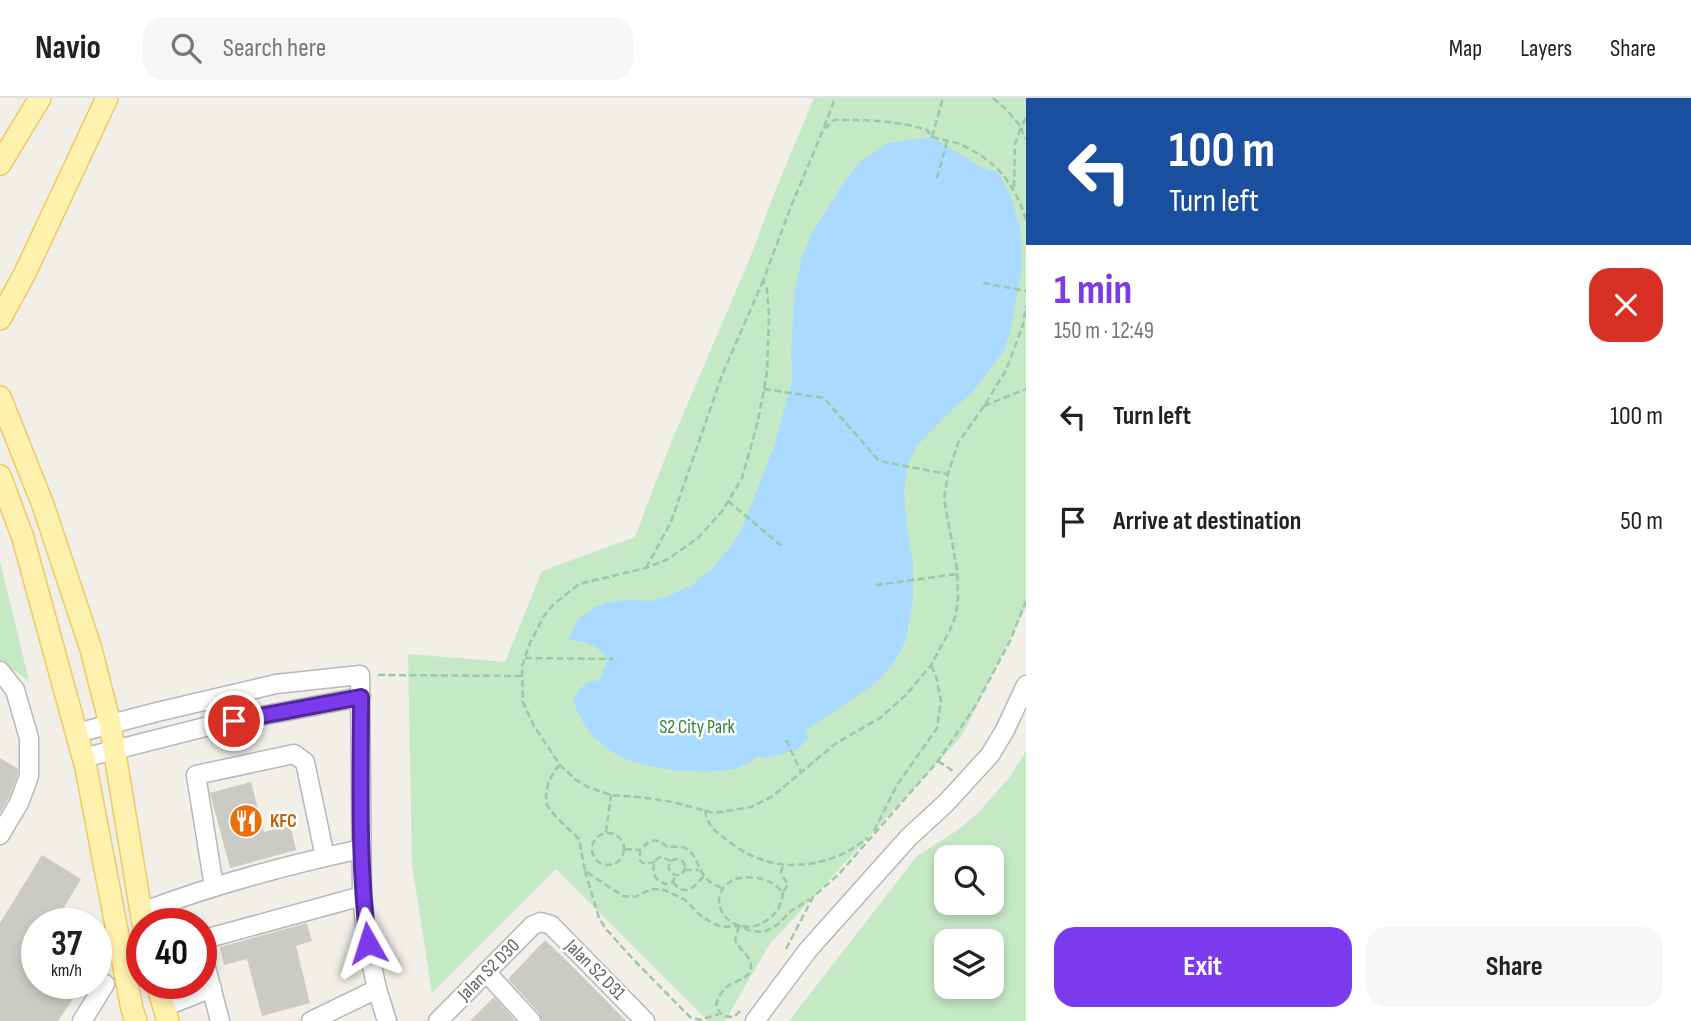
<!DOCTYPE html>
<html lang="en">
<head>
<meta charset="utf-8">
<style>
	:root { --surface:#fff; --page:#f6f6f6; --text:#222; --muted:#767676; --line:#e0e0e0; --accent:#7c3aed }
	body { margin:0; font-family:"Sofia Sans Condensed",sans-serif; background:var(--page); color:var(--text); height:100vh; display:flex; flex-direction:column; font-size:26px; white-space:nowrap }
	* { box-sizing:border-box; margin:0 }
	p { font-size:23px; color:var(--muted) }
	.icon { flex:none; width:38px; height:38px; fill:none; stroke:currentColor; stroke-width:2; stroke-linecap:round; stroke-linejoin:round }
	.map { position:relative; flex:1; overflow:hidden }
	.side { display:flex; flex-direction:column; background:var(--surface); width:665px }
	.side>* { flex:none }
	.guide { background:#1a4fa0; color:#fff; overflow:hidden }
	.buttons { position:absolute; left:934px; top:747px; display:grid; gap:14px }
	.buttons a { display:grid; place-items:center; width:70px; height:70px; border-radius:14px; background:var(--surface); box-shadow:0 4px 10px #0003; font-size:35px }
	.speed { position:absolute; left:21px; top:810px; display:flex; gap:14px; font-size:35px; font-weight:700; text-align:center }
	.speed>* { display:grid; place-content:center; width:91px; height:91px; border-radius:50%; background:var(--surface); box-shadow:0 4px 10px #0003; line-height:1 }
	.speed small { font-size:18px; font-weight:400 }
	.speed .limit { border:10px solid #d22; background:#fff; color:#111 }
	.pin { position:absolute; display:grid; place-items:center; width:60px; height:60px; color:#fff; margin:-30px; border:4px solid #fff; border-radius:50%; box-shadow:0 2px 7px #0007 }
	.me { position:absolute; width:77px; margin:-38px; rotate:354deg; stroke-linejoin:round; filter:drop-shadow(0 0 5px #0008) }
	.turn { display:flex; align-items:center; gap:24px; height:147px; padding:0 28px; font-size:32px }
	.turn .icon { width:91px; height:91px; stroke-width:2.5 }
	.turn b { display:block; font-size:49px; line-height:60px }
	.round { display:grid; place-items:center; flex:none; width:74px; height:74px; border-radius:21px; background:var(--page) }
	.headline { display:flex; align-items:center; justify-content:space-between; height:119px; padding:0 28px }
	h1 { font-size:42px; font-weight:700; line-height:52px; color:var(--accent) }
	.primary-button { display:flex; gap:14px; margin-top:auto; padding:14px 28px }
	.primary-button a { flex:1; height:80px; border-radius:21px; background:var(--accent); color:#fff; font-size:28px; font-weight:700; line-height:80px; text-align:center }
	.primary-button a+a { background:var(--page); color:var(--text) }
	ul { padding:0; list-style:none }
	li { display:flex; align-items:center; gap:21px; height:105px; padding:0 28px }
	li div { flex:1 }
	li b { display:block; font-size:26px }
	li em { font-style:normal }
	header { display:flex; align-items:center; gap:42px; box-sizing:border-box; height:98px; padding:0 35px; background:var(--surface); border-bottom:2px solid var(--line) }
	header strong { font-size:33px }
	nav { display:flex; gap:38px; margin-inline-start:auto; font-size:24px }
	.search { width:490px; height:63px; background:var(--page); display:flex; align-items:center; gap:18px; box-sizing:border-box; padding:0 24px; border-radius:21px; color:var(--muted); font-size:26px }
	main { display:flex; flex:1; min-height:0 }
	.map>svg:first-child { display:block }
</style>
</head>
<body>
<header>
<strong>Navio</strong>
<div class="search"><svg class="icon" aria-label="search" viewBox="0 0 24 24"><circle cx="10" cy="10" r="6"/><path d="M15 15l6 6"/></svg>Search here</div>
<nav><a>Map</a><a>Layers</a><a>Share</a></nav>
</header>
<main>
<div class="map">
<svg width="1026" height="923" viewBox="0 0 1026 923">
	<rect width="100%" height="100%" fill="#f1efe8"/>
	<g fill="#c5e8c5" fill-rule="evenodd">
		<polygon points="814,0 1026,0 1026,509 961,639 769,847 725,923 708,923 556,771 432,895 412,767 408,556 505,564 542,473 635,439 670,347 750,160 776,91"/>
		<polygon points="0,463 29,583 0,562"/>
		<path d="M1026,653V923H789L917,758L958,732L977,716L1009,680ZM947,760H992V805H947ZM947,844H992V889H947Z"/>
	</g>
	<path fill="#aadaff" d="M932,39L981,69L998,74L1011,99L1020,129L1022,153L1021,176L1011,230L1004,253L972,295L945,318L916,349L907,369L904,396L907,431L913,466V501L906,542L894,565L875,586L806,632L808,641L798,651L767,660L759,658C753,661 747,667 740,669C716,678 662,672 637,665C622,661 606,651 595,640C584,629 579,617 573,603C582,588 583,584 600,582L607,562C598,546 585,543 568,542L578,522L595,509L605,505L625,502L651,503L666,499L691,488L710,472L729,451L744,426L774,348L793,280L791,260L794,198L802,158L814,131L844,84L860,64L888,45Z"/>
	<g fill="#cccac5">
		<polygon points="0,660 18,671 18,676 9,700 0,715"/>
		<polygon points="251,684 264,734 290,727 296,752 230,770 210,695"/>
		<polygon points="42,757 81,781 54,826 37,826 37,886 83,886 58,923 0,923 0,825"/>
		<polygon points="307,825 312,843 296,848 310,905 262,918 247,861 224,867 220,849"/>
		<polygon points="545,842 570,866 626,923 542,923 539,915 508,881"/>
		<polygon points="494,899 516,923 470,923"/>
	</g>
	<g fill="none" stroke-linecap="round" stroke-linejoin="round">
		<g stroke="#b5b8bc" stroke-width="21">
			<g id="minor">
				<polyline points="0,573 15,592 29,640 29,678 19,705 0,737"/>
				<polyline points="77,635 157,614 276,586 360,577 362,798 367,845 377,891 387,923"/>
				<polyline points="83,660 209,628 361,599"/>
				<polyline points="214,789 196,677 294,656 305,664 325,759"/>
				<path d="M142,814C212,787 287,767 361,751"/>
				<polyline points="201,842 362,798"/>
				<polyline points="201,850 220,923"/>
				<polyline points="486,874 531,923"/>
				<polyline points="164,909 212,890"/>
				<polyline points="82,923 105,886"/>
				<polyline points="311,923 377,891"/>
				<polyline points="438,923 533,827 541,824 551,827 645,923"/>
				<polyline points="755,923 808,852 909,739 946,705 990,657 1005,632 1026,587"/>
			</g>
		</g>
		<g stroke="#f2c960" stroke-width="24">
			<g id="major">
				<polyline points="0,66 40,0"/>
				<polyline points="0,221 25,175 107,0"/>
				<polyline points="0,299 43,407 91,551 110,626 143,826"/>
				<polyline points="0,378 23,440 86,670 132,911 136,923"/>
				<polyline points="157,886 168,923"/>
			</g>
		</g>
		<g stroke="#9cc7a9" stroke-width="2.5" stroke-dasharray="7 3.5" stroke-linecap="butt">
			<polyline points="993,0 1007,12 1021,29 1015,46 1014,91"/>
			<path d="M1026,20C1021,29 1020,32 1026,41"/>
			<polyline points="824,29 835,0"/>
			<polyline points="932,39 943,0"/>
			<polyline points="937,80 947,43"/>
			<path d="M1026,122C1015,87 998,64 964,48C954,43 942,42 932,39L927,32C896,22 866,22 834,22L823,32L790,111L763,183L767,191L769,218L767,273L764,291L757,327L742,380L723,412L698,440L668,461L646,470L579,486L554,506L544,518L530,545L522,568L523,604L534,628L560,667L576,682L588,689L611,697L639,699L673,704L714,715L751,709L773,698L835,646L880,620L906,597L931,567L950,532L956,516L958,500L957,471L944,401L948,376L958,345L984,308L1006,272L1023,227L1026,208"/>
			<polyline points="983,185 1026,193"/>
			<polyline points="764,291 824,300 879,363 947,376"/>
			<polyline points="984,308 1026,291"/>
			<polyline points="728,403 783,449"/>
			<polyline points="646,470 671,424 722,277 763,183"/>
			<polyline points="876,487 957,476"/>
			<polyline points="525,560 613,561"/>
			<polyline points="378,577 522,578"/>
			<polyline points="786,642 801,674"/>
			<polyline points="938,663 953,673"/>
			<polyline points="560,667 555,672 548,685 546,699 547,707 556,719 579,741 585,773 623,798 635,799 651,791 664,792 684,801 702,819 711,824 721,829 739,828 751,833 764,834 777,827 791,813 810,801"/>
			<path d="M705,712C708,731 717,734 731,745C763,770 803,773 840,757C850,753 859,746 868,740"/>
			<polyline points="874,733 897,687 937,630 941,603 936,578 931,567"/>
			<polyline points="606,734 611,697"/>
			<circle cx="608" cy="751" r="16"/>
			<polyline points="625,751 639,752"/>
			<circle cx="677" cy="769" r="8"/>
			<path d="M671,763C667,762 662,758 658,760C653,763 652,773 655,778C656,781 662,785 665,786L673,784L675,778"/>
			<path d="M655,764L645,766L640,763V752C649,742 657,738 667,749C672,749 680,748 685,750C702,758 695,783 723,790"/>
			<polyline points="685,772 699,772"/>
			<polyline points="585,773 599,820 606,831 632,860 690,919 700,922 719,916"/>
			<path d="M673,784C685,800 694,789 704,778"/>
			<path d="M783,794C781,811 774,820 758,827C750,830 740,829 733,825C715,815 714,791 733,782C743,778 761,779 770,784C775,786 779,791 783,794L788,787L781,775L783,766"/>
			<path d="M739,828C738,833 734,840 736,844C740,853 755,860 750,873C748,881 734,883 728,888C722,892 718,900 716,907C720,917 723,919 734,919L740,913"/>
			<polyline points="786,851 813,799 839,776 938,663 976,607 1010,543 1026,503"/>
		</g>
		<use href="#minor" stroke="#fff" stroke-width="18"/>
		<use href="#major" stroke="#fff2af" stroke-width="21"/>
	</g>
	<g fill="none" stroke-linecap="round" stroke-linejoin="round">
		<g stroke="#51269a" stroke-width="18">
			<path id="route" d="M234,623L361,599C361,681 358,763 368,845"/>
		</g>
		<use href="#route" stroke="#7c3aed" stroke-width="12"/>
	</g>
	<defs>
		<g id="restaurant-disc" transform="scale(1.75)"><circle r="9.5" fill="#e8710a" stroke="#fff"/><path d="M-5-6h1v4h1v-4h1v4h1v-4h1v5L-1.5 .5V6h-2V.5L-5-1ZM5-6V6H3V1.5H1.5Q1.5-4 5-6Z" fill="#fff"/></g>
	</defs>
	<g fill-rule="evenodd">
		<use href="#restaurant-disc" x="246" y="723"/>
	</g>
	<g text-anchor="middle" dominant-baseline="central" stroke-width="5" stroke-linejoin="round" paint-order="stroke">
		<g font-size="19" fill="#348238" stroke="#fff">
			<text x="697" y="629">S2 City Park</text>
		</g>
		<g font-size="19" font-weight="bold" fill="#c56008" stroke="#fff" text-anchor="start">
			<text x="270" y="723">KFC</text>
		</g>
		<g font-size="19" fill="#5f6368" stroke="#fff">
			<text transform="translate(489 872) rotate(-45)">Jalan S2 D30</text>
			<text transform="translate(595 872) rotate(45)">Jalan S2 D31</text>
		</g>
	</g>
</svg>
<div class="buttons">
<a><svg class="icon" aria-label="search" viewBox="0 0 24 24"><circle cx="10" cy="10" r="6"/><path d="M15 15l6 6"/></svg></a>
<a><svg class="icon" aria-label="layers" viewBox="0 0 24 24"><path d="M12 4l9 5-9 5-9-5zM3 14l9 5 9-5"/></svg></a>
</div>
<div class="speed"><div>37<small>km/h</small></div><div class="limit">40</div></div>
<div class="pin" style="left:234px;top:623px;background:#d93025"><svg class="icon" aria-label="arrive" viewBox="0 0 24 24"><path d="M6 21V4h12l-3 4 3 4H6"/></svg></div>
<svg class="me" style="left:368px;top:845px" viewBox="-20 -20 40 40"><path d="M0-17L14 15 0 8-14 15z" fill="#7c3aed" stroke="#fff" stroke-width="4"/></svg>
</div>
<section class="side">
<div class="guide">
<div class="turn"><svg class="icon" aria-label="left" viewBox="0 0 24 24"><path d="M17 20v-9H6M10 6l-5 5 5 5"/></svg><div><b>100 m</b>Turn left</div></div>
</div>
<div class="headline"><div><h1>1 min</h1><p>150 m · 12:49</p></div><a class="round" style="background:#d93025;color:#fff"><svg class="icon" aria-label="close" viewBox="0 0 24 24"><path d="M6 6l12 12M18 6L6 18"/></svg></a></div>
<ul>
<li><svg class="icon" aria-label="left" viewBox="0 0 24 24"><path d="M17 20v-9H6M10 6l-5 5 5 5"/></svg><div><b>Turn left</b></div><em>100 m</em></li>
<li><svg class="icon" aria-label="arrive" viewBox="0 0 24 24"><path d="M6 21V4h12l-3 4 3 4H6"/></svg><div><b>Arrive at destination</b></div><em>50 m</em></li>
</ul>
<div class="primary-button"><a>Exit</a><a>Share</a></div>
</section>
</main>
</body>
</html>
